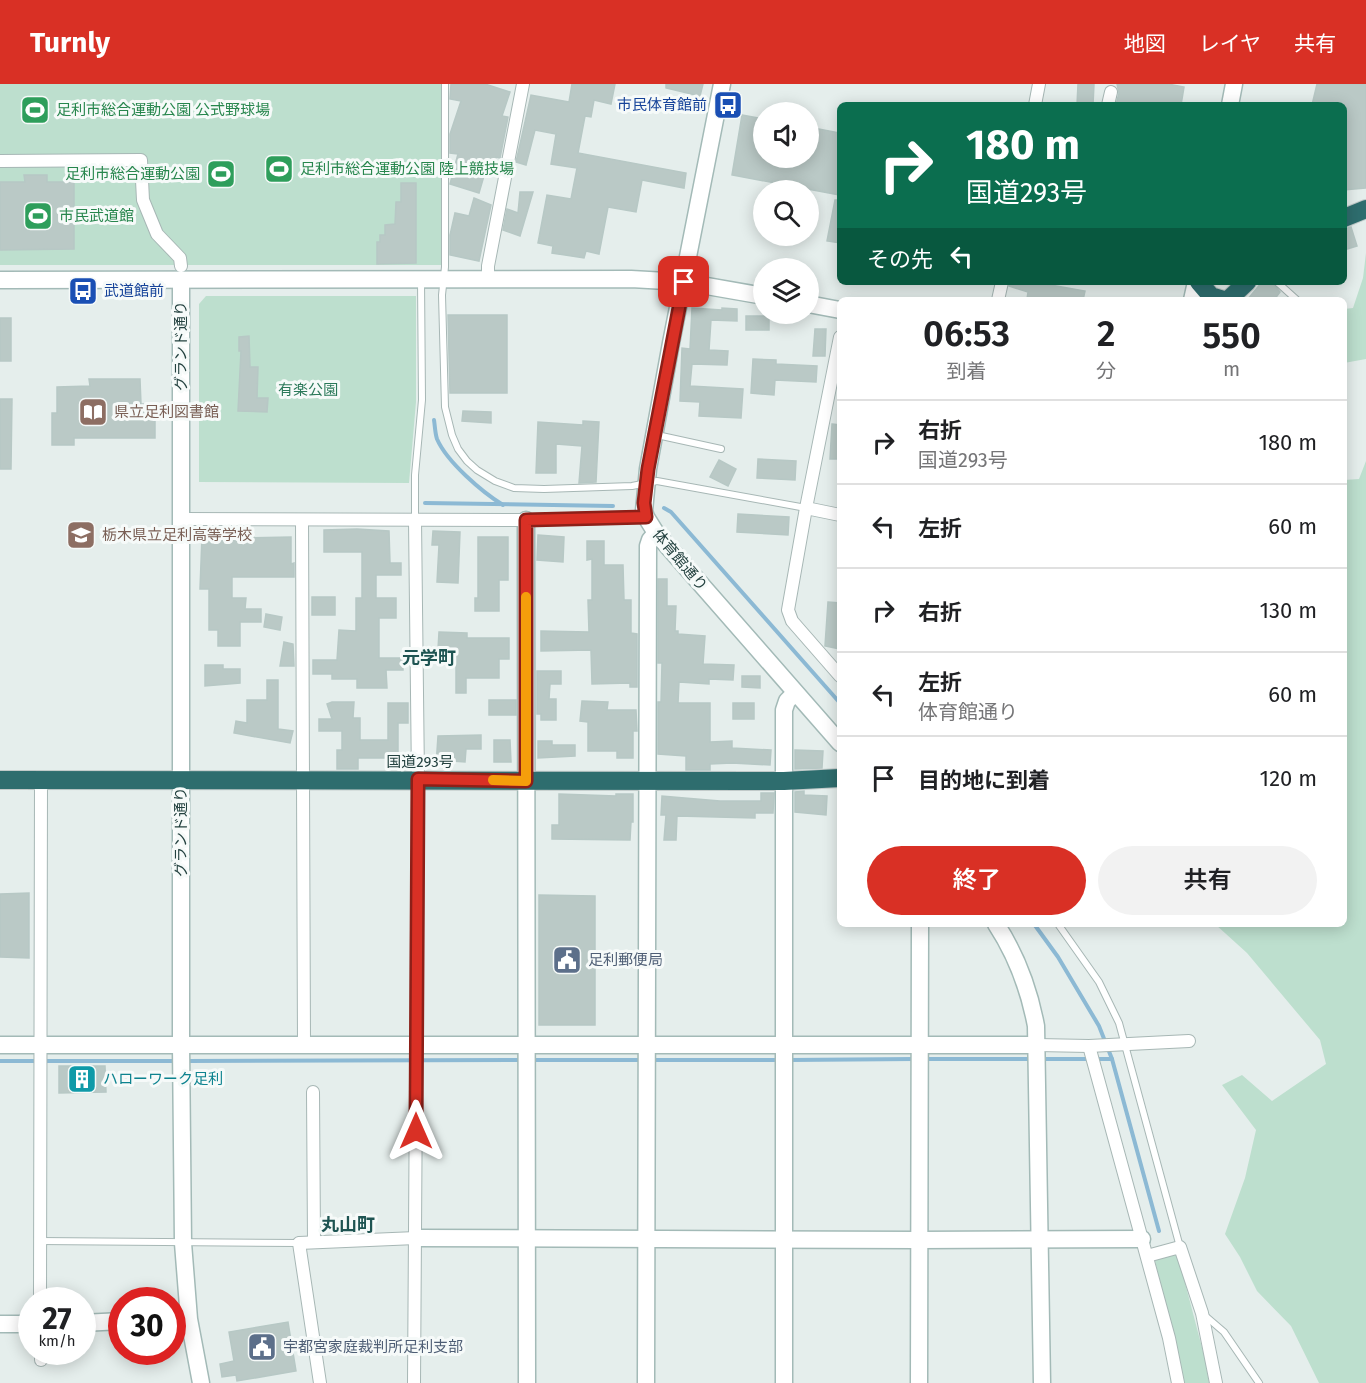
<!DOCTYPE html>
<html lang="ja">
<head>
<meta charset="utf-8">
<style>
	:root { --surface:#fff; --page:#f2f2f2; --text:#202124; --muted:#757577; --line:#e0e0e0; --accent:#d93025 }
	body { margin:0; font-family:"Fira Sans","Noto Sans JP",sans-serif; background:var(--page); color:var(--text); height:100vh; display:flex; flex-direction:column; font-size:22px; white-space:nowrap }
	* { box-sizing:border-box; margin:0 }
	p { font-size:20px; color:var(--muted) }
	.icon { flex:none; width:33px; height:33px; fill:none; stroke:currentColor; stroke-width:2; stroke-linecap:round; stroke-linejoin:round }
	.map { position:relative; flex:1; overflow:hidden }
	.side { position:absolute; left:837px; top:213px; width:510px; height:630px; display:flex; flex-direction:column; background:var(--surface); border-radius:9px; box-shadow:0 3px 15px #0003 }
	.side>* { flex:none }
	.hud { position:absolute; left:837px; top:18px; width:510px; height:183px; border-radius:9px; box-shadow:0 3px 15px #0003; background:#0b6e4f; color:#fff; overflow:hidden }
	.buttons { position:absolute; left:753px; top:18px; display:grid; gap:12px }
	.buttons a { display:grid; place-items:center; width:66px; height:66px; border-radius:50%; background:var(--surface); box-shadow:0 3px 15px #0003; font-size:30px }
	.speed { position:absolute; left:18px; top:1203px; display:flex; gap:12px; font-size:30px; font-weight:700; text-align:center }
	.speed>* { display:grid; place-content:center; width:78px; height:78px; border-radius:50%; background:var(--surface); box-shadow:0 3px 15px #0003; line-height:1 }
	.speed small { font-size:15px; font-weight:400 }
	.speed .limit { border:9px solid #d22; background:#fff; color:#111 }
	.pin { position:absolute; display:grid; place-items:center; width:51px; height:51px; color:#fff; margin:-26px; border-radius:12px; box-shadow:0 3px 9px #0006 }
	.me { position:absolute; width:66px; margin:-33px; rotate:0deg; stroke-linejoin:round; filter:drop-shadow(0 0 4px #0008) }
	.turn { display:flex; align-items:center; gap:21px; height:126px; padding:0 30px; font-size:27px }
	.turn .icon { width:78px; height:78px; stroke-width:2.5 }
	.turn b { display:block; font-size:42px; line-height:51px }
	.then { display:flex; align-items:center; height:57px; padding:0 30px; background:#0003; gap:12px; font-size:22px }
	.eta { display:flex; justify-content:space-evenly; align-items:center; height:102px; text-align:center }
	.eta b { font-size:36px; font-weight:600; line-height:42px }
	.primary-button { display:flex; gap:12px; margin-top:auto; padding:12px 30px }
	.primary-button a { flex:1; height:69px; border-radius:36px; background:var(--accent); color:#fff; font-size:24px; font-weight:600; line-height:69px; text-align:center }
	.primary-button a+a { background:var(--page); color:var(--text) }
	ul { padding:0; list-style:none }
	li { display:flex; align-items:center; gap:18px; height:84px; padding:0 30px; border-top:2px solid var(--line) }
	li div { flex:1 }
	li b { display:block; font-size:22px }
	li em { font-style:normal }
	header { display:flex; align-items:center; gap:36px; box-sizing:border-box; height:84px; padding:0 30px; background:var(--accent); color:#fff }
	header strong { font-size:28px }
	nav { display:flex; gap:33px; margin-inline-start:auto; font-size:21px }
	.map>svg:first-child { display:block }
</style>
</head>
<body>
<header>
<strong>Turnly</strong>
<nav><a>地図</a><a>レイヤ</a><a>共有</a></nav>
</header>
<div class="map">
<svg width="1366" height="1299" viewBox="0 0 1366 1299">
	<rect width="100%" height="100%" fill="#e5eeec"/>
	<g fill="#bddfce">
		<rect x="0" y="0" width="441" height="181"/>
		<polygon points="1366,169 1366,275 1344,279 1344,225 1353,224 1363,194"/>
		<polygon points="206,212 416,212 416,318 409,399 199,398 199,220"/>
		<polygon points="1366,377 1366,1299 1319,1299 1291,1242 1257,1207 1240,1173 1225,1150 1245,1094 1256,1046 1222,1001 1242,991 1272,1017 1326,980 1320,956 1247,869 1215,840 1344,840 1344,396 1359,395"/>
		<polygon points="1175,1170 1178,1172 1205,1275 1209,1299 1184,1299 1155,1177 1156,1174"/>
	</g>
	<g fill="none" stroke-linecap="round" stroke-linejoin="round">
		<g stroke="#8cb9d4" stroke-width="4">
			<path d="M434,336C435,342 435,349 437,355C447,378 482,408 503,421"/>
			<polyline points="425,419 613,422"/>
			<polyline points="664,424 671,428 840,619"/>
			<polyline points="1034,840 1058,873 1099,942 1112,975 1159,1147"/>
			<polyline points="925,975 1031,975"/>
			<polyline points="1042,975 1112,975"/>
			<polyline points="532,976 641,976"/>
			<polyline points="652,976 779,976"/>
			<polyline points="790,976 914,975"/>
			<polyline points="0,977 176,977"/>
			<polyline points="187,977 521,976"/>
		</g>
	</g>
	<g fill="#bac9c6" stroke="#b7c8c5" stroke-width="1.5">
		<polygon points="451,0 485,0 510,8 502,32 508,33 500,74 496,73 495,79 488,78 479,109 450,100 458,70 450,69 450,50 461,17 450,15"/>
		<polygon points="572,0 615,0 611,20 594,16 591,33 585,32 578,69 686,89 684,104 642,96 636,128 608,123 599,170 586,167 584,174 552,169 553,162 538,159 547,111 571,115 577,84 551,80 556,50 535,46 526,81 516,78 531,11 569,18"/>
		<polygon points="666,0 703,0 700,12 666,4"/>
		<polygon points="1078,0 1094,0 1093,21 1077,21"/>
		<polygon points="1117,0 1168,0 1184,3 1181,21 1116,21 1119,9"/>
		<polygon points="1317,0 1366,0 1366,104 1344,106 1344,21 1312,21"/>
		<polygon points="742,31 764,35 764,74 808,74 808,43 840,49 840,111 732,91"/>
		<polygon points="24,91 47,91 47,98 74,98 74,165 0,166 0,98 25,98"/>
		<polygon points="401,99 416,99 416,179 377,180 377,158 380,158 380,151 385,151 385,141 395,140 396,118 401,118"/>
		<polygon points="520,108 533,108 520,152 503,146 507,125 518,129"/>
		<polygon points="474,114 491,121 479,177 450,171 450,151 455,129 469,132"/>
		<polygon points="835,116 840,116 840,159 827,157"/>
		<polygon points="1351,143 1357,162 1344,166 1344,145"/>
		<polygon points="1010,198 1034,198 1085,207 1083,216 1036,216 1027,215 1028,208 1009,202"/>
		<polygon points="1262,198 1272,198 1280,208 1274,216 1247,216"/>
		<polygon points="692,224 722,226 722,224 737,225 737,237 711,236 709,266 728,267 727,281 692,280 690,302 743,305 741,334 699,332 700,318 680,317 682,264 690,265"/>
		<polygon points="448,231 507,231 507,309 450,309"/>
		<rect x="746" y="232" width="23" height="14"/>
		<rect x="0" y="234" width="11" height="43"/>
		<polygon points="815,245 826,245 825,272 813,272"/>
		<polygon points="249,252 250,283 258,283 257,314 268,314 267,328 238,327 241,267 239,267 239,253"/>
		<polygon points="753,275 776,276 776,280 817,282 816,298 775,296 774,311 751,309"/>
		<polygon points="89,295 140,295 141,320 155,320 155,354 74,354 74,361 52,361 52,329 57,329 57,303 90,302"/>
		<polygon points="0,315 12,315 11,385 0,385"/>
		<polygon points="463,327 491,328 491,339 462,337"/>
		<polygon points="583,337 599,338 596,398 579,399 582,362 556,360 556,389 536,389 538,338 583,341"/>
		<polygon points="832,340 840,341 840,375 830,375"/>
		<polygon points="758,375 796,377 795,396 757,394"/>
		<polygon points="719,376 736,385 728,402 710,393"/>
		<polygon points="738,430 789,433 788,451 737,448"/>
		<polygon points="357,445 389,447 390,479 401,479 401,491 376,491 376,514 396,514 396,534 379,534 379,574 403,574 403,586 386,586 387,604 357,604 357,595 332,595 332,590 313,590 313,576 337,576 339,546 356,547 356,514 362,514 362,468 324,468 324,446"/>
		<polygon points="433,447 460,448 458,499 437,498 439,461 432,461"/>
		<polygon points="219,450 234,450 234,454 291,453 291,480 294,479 294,493 232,493 232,514 246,514 245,525 261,525 261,538 240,538 240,562 218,562 218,546 209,546 209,505 200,505 202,452 219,452"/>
		<polygon points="538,451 564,453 563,478 537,476"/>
		<polygon points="478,453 508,453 508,496 499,496 499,527 475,527 475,514 478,514"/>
		<polygon points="587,457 604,457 604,481 623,481 624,516 631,516 631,549 637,550 637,603 630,603 630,599 592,600 591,566 541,567 541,547 589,548 588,516 592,516 592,475 587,476"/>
		<polygon points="658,495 667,495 667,522 676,522 675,547 678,547 678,550 705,552 703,580 734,581 733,596 709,595 709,600 679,598 678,619 710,619 710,658 732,657 732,664 771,666 770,681 732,679 710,680 710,686 686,686 686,672 658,670 658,618 661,618 662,579 658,579"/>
		<rect x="312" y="513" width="23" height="18"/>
		<polygon points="828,518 840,519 840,565 825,562"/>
		<polygon points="266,530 282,533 280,546 264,543"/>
		<polygon points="439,548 467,549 467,554 509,554 509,575 499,575 499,594 466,594 466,609 456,609 456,566 438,565"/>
		<polygon points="284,558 293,560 294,582 280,582"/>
		<polygon points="205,581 223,581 223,585 240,585 240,599 205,602"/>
		<polygon points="537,587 561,587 561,600 550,600 549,615 556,615 556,636 541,636 541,630 537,630"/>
		<polygon points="742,592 760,592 760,604 742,603"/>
		<polygon points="267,596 278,596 278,645 293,647 290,659 234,649 236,637 247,639 247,616 267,616"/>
		<rect x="489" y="616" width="27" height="15"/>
		<polygon points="582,617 608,618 607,626 636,626 637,647 633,647 633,674 617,674 617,667 588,667 588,638 580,637"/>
		<polygon points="332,618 354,618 353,634 360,634 360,656 388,656 388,619 408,619 408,639 398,639 398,674 358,674 358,685 337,685 337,666 342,666 342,647 319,647 319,635 332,635 327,620"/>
		<rect x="733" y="619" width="21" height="16"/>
		<polygon points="481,651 481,665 466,665 465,678 452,677 452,683 436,682 438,652"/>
		<polygon points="494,656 510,656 511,678 494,678"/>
		<polygon points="538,657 552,657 552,661 575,661 575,672 538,674"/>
		<polygon points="795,666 823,667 822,684 795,685"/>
		<polygon points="804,707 804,711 827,712 826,731 795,728 795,708"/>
		<polygon points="761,709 774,709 773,729 755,729 755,734 677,732 676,756 664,756 666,731 661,731 662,712 720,717 761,717"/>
		<polygon points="559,710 616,712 616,710 633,710 633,738 631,738 630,756 552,755 552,741 559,741"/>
		<polygon points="29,809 29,874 0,873 0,810"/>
		<polygon points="539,811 595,812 595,941 539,941"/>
		<polygon points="59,982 105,982 106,1008 59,1009"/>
		<polygon points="288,1238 296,1287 237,1297 236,1291 222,1293 220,1280 234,1277 229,1248"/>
	</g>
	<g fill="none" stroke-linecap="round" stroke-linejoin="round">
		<g stroke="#a7b7b5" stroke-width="8">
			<g id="lane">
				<polyline points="445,0 445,183 442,211 445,323 452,351 458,365 467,377 477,386 495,397 514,404 544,405 632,402 657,397 806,424"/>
				<polyline points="1277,198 1297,216"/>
				<polyline points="657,351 721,365"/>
				<polyline points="415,436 415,391 422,316 421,196"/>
				<polyline points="1058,840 1099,898 1119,939 1180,1163"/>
				<polyline points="39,1157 299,1159"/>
				<polyline points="1203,1230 1224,1248 1259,1299"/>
			</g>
		</g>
		<g stroke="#a7b7b5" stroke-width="14">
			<g id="street">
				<polyline points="1035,21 1039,0"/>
				<polyline points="1108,21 1111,8"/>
				<polyline points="0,77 141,76 143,116 157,150 180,174 181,182"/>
				<polyline points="488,196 488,182 523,0"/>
				<polyline points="998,216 1002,198"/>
				<polyline points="840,253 806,424 788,526 792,537 840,592"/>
				<polyline points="806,424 840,431"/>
				<polyline points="182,435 526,436 646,433"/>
				<polyline points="302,436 304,961"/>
				<polyline points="1037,961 1089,962 1189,957"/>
				<polyline points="1089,962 1169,1254 1178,1299"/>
				<polyline points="313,1008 314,1158"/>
				<polyline points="1147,1172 1180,1163 1202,1229 1216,1299"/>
				<polyline points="40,1216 41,696"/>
				<polyline points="41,1268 41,1276"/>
				<polyline points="320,1299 299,1159 416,1154"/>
				<polyline points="414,1299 418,695 415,436"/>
			</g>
		</g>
		<g stroke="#a3bab7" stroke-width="19">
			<g id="secondary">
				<polyline points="722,0 671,259 648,385 644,427 646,433 656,449 840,659"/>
				<polyline points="1230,21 1234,0"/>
				<polyline points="0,196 631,195 684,198 764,212"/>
				<polyline points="181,196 181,962 183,1159 189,1235 201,1299"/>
				<polyline points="1192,216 1196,198"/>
				<polyline points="808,220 840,226"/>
				<polyline points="526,436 527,1299"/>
				<path d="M996,840C1017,872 1029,905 1036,942L1042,1299"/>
				<polyline points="0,961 1037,961"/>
				<polyline points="416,1154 919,1156 1142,1155"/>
				<polyline points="82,1239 122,1237"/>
				<polyline points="0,1240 32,1240"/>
				<polyline points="646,1299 648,462 650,456 656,449"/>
				<polyline points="784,1299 784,626 787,617 795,609"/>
				<polyline points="919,1299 920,840"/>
			</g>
		</g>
		<g stroke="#c1cac9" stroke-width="20">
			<g id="highway">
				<polyline points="1344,134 1366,125"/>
				<polyline points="1199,198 1211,212 1224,216"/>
				<polyline points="1228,216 1247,198"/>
				<polyline points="0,696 784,697 840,694"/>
			</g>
		</g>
		<use href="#lane" stroke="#fff" stroke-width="6"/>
		<use href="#street" stroke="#fff" stroke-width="12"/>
		<use href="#secondary" stroke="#fff" stroke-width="16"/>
		<use href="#highway" stroke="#2e6d6e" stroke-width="18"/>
	</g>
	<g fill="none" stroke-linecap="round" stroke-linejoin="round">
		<g stroke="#8d1f18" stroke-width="15">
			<polyline id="route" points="416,1047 418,695 526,697 526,436 646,433 644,419 648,385 684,198"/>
		</g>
		<use href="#route" stroke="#d93025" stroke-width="10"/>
		<polyline stroke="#f59e0b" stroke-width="10" points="493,696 526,697 526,513"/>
	</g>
	<defs>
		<g id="bus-square" transform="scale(1.5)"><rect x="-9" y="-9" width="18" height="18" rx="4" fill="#1a4fb4" stroke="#f6faf9"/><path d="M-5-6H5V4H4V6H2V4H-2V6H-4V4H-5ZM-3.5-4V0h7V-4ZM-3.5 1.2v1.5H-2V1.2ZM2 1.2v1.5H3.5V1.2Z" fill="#fff"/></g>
		<g id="stadium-square" transform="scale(1.5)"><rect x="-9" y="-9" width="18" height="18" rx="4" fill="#2e9e5b" stroke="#f6faf9"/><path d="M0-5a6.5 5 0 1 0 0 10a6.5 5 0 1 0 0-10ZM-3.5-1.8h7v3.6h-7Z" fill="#fff"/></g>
		<g id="library-square" transform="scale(1.5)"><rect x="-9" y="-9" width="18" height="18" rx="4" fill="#8d6e63" stroke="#f6faf9"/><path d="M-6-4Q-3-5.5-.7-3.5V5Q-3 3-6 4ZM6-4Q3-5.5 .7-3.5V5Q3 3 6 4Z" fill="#fff"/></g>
		<g id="school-square" transform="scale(1.5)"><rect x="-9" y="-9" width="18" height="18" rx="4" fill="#8d6e63" stroke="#f6faf9"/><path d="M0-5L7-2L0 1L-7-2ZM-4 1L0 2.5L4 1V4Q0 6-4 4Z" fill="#fff"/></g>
		<g id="civic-square" transform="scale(1.5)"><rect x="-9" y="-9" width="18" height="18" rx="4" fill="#5c6f8a" stroke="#f6faf9"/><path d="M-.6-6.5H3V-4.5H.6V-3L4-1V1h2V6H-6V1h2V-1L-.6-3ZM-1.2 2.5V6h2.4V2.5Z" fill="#fff"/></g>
		<g id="building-square" transform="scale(1.5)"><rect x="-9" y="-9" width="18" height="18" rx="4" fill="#0f9aa8" stroke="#f6faf9"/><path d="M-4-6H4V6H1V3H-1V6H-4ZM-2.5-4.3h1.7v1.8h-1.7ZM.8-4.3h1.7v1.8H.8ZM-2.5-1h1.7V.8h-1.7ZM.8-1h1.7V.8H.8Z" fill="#fff"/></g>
	</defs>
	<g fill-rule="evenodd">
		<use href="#bus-square" x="728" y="21"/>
		<use href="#stadium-square" x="35" y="26"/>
		<use href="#stadium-square" x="279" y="85"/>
		<use href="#stadium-square" x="221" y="90"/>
		<use href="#stadium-square" x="38" y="132"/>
		<use href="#bus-square" x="83" y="207"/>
		<use href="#library-square" x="93" y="328"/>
		<use href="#school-square" x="81" y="451"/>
		<use href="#civic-square" x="567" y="876"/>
		<use href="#building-square" x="82" y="995"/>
		<use href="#civic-square" x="262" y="1263"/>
	</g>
	<g text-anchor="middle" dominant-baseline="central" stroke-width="6" stroke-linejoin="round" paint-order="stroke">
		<g font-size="15" fill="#164399" stroke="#f6faf9" text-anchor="end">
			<text x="707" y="21">市民体育館前</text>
			<text x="104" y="207" text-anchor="start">武道館前</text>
		</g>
		<g font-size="15" fill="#27864d" stroke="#f6faf9" text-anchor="start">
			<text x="56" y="26">足利市総合運動公園 公式野球場</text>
			<text x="300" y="85">足利市総合運動公園 陸上競技場</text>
			<text x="200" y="90" text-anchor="end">足利市総合運動公園</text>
			<text x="59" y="132">市民武道館</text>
		</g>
		<g font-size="15" fill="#23413f" stroke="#f6faf9">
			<text transform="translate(181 262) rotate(-90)">グランド通り</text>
			<text transform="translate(680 476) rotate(50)">体育館通り</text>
			<text x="420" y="678">国道293号</text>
			<text transform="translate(181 748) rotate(-90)">グランド通り</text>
		</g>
		<g font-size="15" fill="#2c795a" stroke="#f6faf9">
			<text x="308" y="306">有楽公園</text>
		</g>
		<g font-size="15" fill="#785e54" stroke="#f6faf9" text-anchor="start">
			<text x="114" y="328">県立足利図書館</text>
			<text x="102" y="451">栃木県立足利高等学校</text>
		</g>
		<g font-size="15" fill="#4e5e75" stroke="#f6faf9" text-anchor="start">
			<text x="588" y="876">足利郵便局</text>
			<text x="283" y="1263">宇都宮家庭裁判所足利支部</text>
		</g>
		<g font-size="15" fill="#0d838f" stroke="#f6faf9" text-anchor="start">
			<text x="103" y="995">ハローワーク足利</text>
		</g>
		<g font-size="18" font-weight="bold" fill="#1e5452" stroke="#f6faf9">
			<text x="429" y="574">元学町</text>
			<text x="348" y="1141">丸山町</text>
		</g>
	</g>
</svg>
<div class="buttons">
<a><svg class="icon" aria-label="sound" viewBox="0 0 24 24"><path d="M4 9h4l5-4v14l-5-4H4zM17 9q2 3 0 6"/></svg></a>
<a><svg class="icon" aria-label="search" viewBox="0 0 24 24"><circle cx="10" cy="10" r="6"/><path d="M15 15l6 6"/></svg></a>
<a><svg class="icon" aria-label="layers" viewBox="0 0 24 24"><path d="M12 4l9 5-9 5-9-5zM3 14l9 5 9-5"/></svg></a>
</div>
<div class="speed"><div>27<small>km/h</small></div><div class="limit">30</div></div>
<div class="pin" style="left:684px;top:198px;background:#d93025"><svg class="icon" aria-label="arrive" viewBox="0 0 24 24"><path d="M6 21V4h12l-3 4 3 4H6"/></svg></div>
<svg class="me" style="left:416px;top:1047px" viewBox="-20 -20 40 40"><path d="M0-17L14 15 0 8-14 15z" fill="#d93025" stroke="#fff" stroke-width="4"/></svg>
<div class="hud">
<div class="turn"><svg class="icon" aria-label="right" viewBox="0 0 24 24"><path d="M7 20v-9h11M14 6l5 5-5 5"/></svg><div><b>180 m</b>国道293号</div></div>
<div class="then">その先<svg class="icon" aria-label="left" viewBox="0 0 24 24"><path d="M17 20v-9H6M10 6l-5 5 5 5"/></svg></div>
</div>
<section class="side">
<div class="eta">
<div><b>06:53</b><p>到着</p></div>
<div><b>2</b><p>分</p></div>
<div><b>550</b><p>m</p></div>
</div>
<ul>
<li><svg class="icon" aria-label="right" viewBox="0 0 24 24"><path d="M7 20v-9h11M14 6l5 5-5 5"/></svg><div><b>右折</b><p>国道293号</p></div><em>180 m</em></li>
<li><svg class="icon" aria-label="left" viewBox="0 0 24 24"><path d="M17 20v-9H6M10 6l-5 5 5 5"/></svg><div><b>左折</b></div><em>60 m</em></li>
<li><svg class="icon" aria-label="right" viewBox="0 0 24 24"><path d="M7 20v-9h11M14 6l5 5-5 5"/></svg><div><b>右折</b></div><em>130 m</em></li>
<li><svg class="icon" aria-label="left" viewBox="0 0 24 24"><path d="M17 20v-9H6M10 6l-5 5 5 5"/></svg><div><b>左折</b><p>体育館通り</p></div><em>60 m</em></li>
<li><svg class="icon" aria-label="arrive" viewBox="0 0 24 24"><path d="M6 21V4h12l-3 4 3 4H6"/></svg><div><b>目的地に到着</b></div><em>120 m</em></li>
</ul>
<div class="primary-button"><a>終了</a><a>共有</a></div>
</section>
</div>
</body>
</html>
